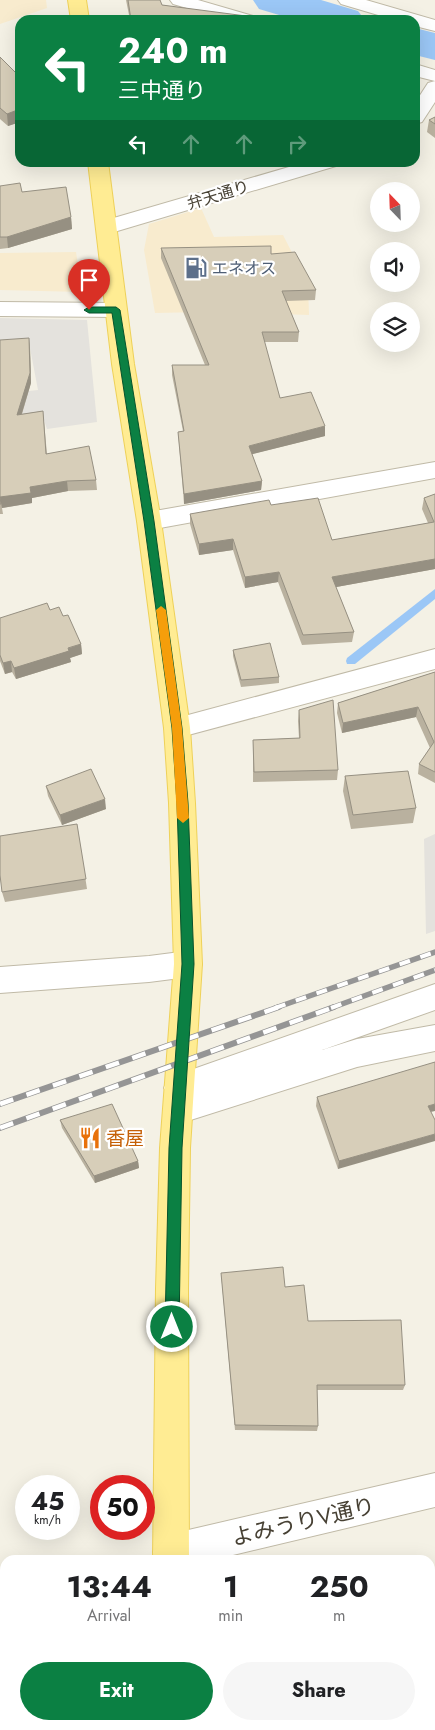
<!DOCTYPE html>
<html lang="en">
<head>
<meta charset="utf-8">
<style>
	:root { --surface:#fff; --page:#f6f6f6; --text:#202124; --muted:#757577; --accent:#0b8043 }
	body { margin:0; font-family:Jost,"Noto Sans JP",sans-serif; background:var(--page); color:var(--text); height:100vh; display:flex; flex-direction:column; font-size:19px; white-space:nowrap }
	* { box-sizing:border-box; margin:0 }
	p { font-size:16px; color:var(--muted) }
	.icon { flex:none; width:28px; height:28px; fill:none; stroke:currentColor; stroke-width:2; stroke-linecap:round; stroke-linejoin:round }
	.map { position:relative; flex:1; overflow:hidden }
	.sheet { position:absolute; left:0px; top:1555px; width:435px; height:175px; display:flex; flex-direction:column; background:var(--surface); border-radius:15px 15px 0 0; box-shadow:0 5px 20px #0002 }
	.sheet>* { flex:none }
	.banner { position:absolute; left:15px; top:15px; width:405px; height:152px; border-radius:15px; box-shadow:0 5px 20px #0002; background:#0b8043; color:#fff; overflow:hidden }
	.needle { width:32px; rotate:337deg }
	.buttons { position:absolute; left:370px; top:182px; display:grid; gap:10px }
	.buttons a { display:grid; place-items:center; width:50px; height:50px; border-radius:50%; background:var(--surface); box-shadow:0 5px 20px #0002; font-size:25px }
	.speed { position:absolute; left:15px; top:1475px; display:flex; gap:10px; font-size:25px; font-weight:700; text-align:center }
	.speed>* { display:grid; place-content:center; width:65px; height:65px; border-radius:50%; background:var(--surface); box-shadow:0 5px 20px #0002; line-height:1 }
	.speed small { font-size:12px; font-weight:400 }
	.speed .limit { border:8px solid #d22; background:#fff; color:#111 }
	.pin { position:absolute; display:grid; place-items:center; width:42px; height:42px; color:#fff; margin:-51px -21px; border-radius:50% 50% 50% 0; rotate:-45deg; box-shadow:0 0 5px #0007 }
	.pin .icon { rotate:45deg }
	.me { position:absolute; width:55px; margin:-28px; rotate:0deg; stroke-linejoin:round; filter:drop-shadow(0 0 4px #0008) }
	.turn { display:flex; align-items:center; gap:18px; height:105px; padding:0 20px; font-size:22px }
	.turn .icon { width:65px; height:65px; stroke-width:2.5 }
	.turn b { display:block; font-size:35px; line-height:42px }
	.lanes { display:flex; align-items:center; height:48px; padding:0 20px; background:#0003; justify-content:center; gap:25px; direction:ltr }
	.lanes .off { opacity:.35 }
	.eta { display:flex; justify-content:space-evenly; align-items:center; height:85px; text-align:center }
	.eta b { font-size:30px; font-weight:700; line-height:35px }
	.primary-button { display:flex; gap:10px; margin-top:auto; padding:10px 20px }
	.primary-button a { flex:1; height:58px; border-radius:30px; background:var(--accent); color:#fff; font-size:20px; font-weight:700; line-height:58px; text-align:center }
	.primary-button a+a { background:var(--page); color:var(--text) }
	.map>svg:first-child { display:block }
</style>
</head>
<body>
<div class="map">
<svg width="435" height="1730" viewBox="0 0 435 1730">
	<rect width="100%" height="100%" fill="#f4f1e5"/>
	<g fill="#f8ebce">
		<polygon points="0,0 46,0 47,8 0,24"/>
		<polygon points="201,208 214,237 283,235 308,284 309,315 252,313 251,311 155,313 144,250 149,224"/>
		<polygon points="76,252 82,292 0,290 0,253"/>
	</g>
	<g fill="#e4e2dd">
		<polygon points="0,318 87,320 97,422 47,429 43,417 0,423 0,394 38,390 30,348 0,350"/>
		<polygon points="435,834 435,931 426,934 424,839"/>
	</g>
	<g fill="none" stroke-linecap="round" stroke-linejoin="round">
		<polygon fill="#9bc7f6" fill-rule="evenodd" points="435,589 435,599 355,664 347,664 346,661 347,658"/>
		<g fill="#9bc7f6" fill-rule="evenodd">
			<polygon points="253,0 321,0 358,11 365,20 296,20 259,9"/>
			<polygon points="415,28 435,33 435,60 415,55"/>
		</g>
		<g stroke="#c0baa7" stroke-width="2">
			<g id="minor">
				<polygon points="170,0 198,0 253,16 256,20 228,20 173,4"/>
				<polygon points="338,0 366,0 435,20 435,31 415,26 415,20 395,20 341,4"/>
				<polygon points="415,64 435,70 435,102 422,122 415,124 415,103 428,83 435,81 415,76"/>
				<polygon points="306,162 338,162 336,166 114,232 107,233 100,232 97,227 100,222"/>
				<polygon points="0,302 116,303 124,305 127,310 124,315 116,317 0,316"/>
				<polygon points="435,462 435,478 149,530 141,527 137,521 141,515 149,512"/>
				<polygon points="435,649 435,669 177,738 168,735 164,728 168,721 177,718"/>
				<polygon points="188,951 198,955 202,964 198,973 188,977 149,982 0,993 0,967 149,956"/>
				<polygon points="435,984 435,1010 322,1050 357,1039 435,1025 435,1051 357,1067 178,1124 167,1120 163,1110 167,1100 171,1099 164,1088 168,1078"/>
				<polygon points="435,1473 435,1507 212,1560 157,1560 153,1552 159,1540 171,1534"/>
			</g>
		</g>
		<g stroke="#eed159" stroke-width="2">
			<g id="major">
				<polygon points="68,0 86,0 89,20 71,20"/>
				<polygon points="88,162 108,162 134,364 161,521 190,728 195,803 202,964 190,1148 188,1289 189,1560 153,1560 156,1289 160,1148 174,964 169,803 164,728 137,521 112,364"/>
				<polygon points="162,1725 200,1725 201,1730 163,1730"/>
			</g>
		</g>
		<use href="#minor" fill="#fff" fill-rule="evenodd"/>
		<use href="#major" fill="#ffec93" fill-rule="evenodd"/>
		<g stroke="#959595" stroke-width="5.5">
			<g id="rail-far1">
				<polyline points="275,1008 435,952"/>
				<polyline points="331,1008 435,970"/>
			</g>
		</g>
		<g stroke="#959595" stroke-width="6">
			<g id="rail">
				<polyline points="0,1104 279,1007"/>
				<polyline points="0,1128 334,1007"/>
			</g>
		</g>
		<use href="#rail-far1" stroke="#fff" stroke-width="4" stroke-dasharray="11" stroke-linecap="butt"/>
		<use href="#rail" stroke="#fff" stroke-width="4.5" stroke-dasharray="14" stroke-linecap="butt"/>
	</g>
	<g fill="#b9b19f">
		<polygon points="126,0 160,0 162,5 263,20 130,20"/>
		<polygon points="0,57 20,77 20,122 8,126 0,119"/>
		<polygon points="435,117 435,138 427,132 429,120"/>
		<polygon points="0,186 22,192 71,217 72,229 8,248 0,249"/>
		<polygon points="161,248 271,254 316,290 315,300 286,301 299,332 298,342 264,342 280,398 325,436 252,454 262,481 261,490 184,504 178,432 183,431 172,375 172,365 205,365 161,258"/>
		<polygon points="0,340 30,348 31,383 22,414 43,411 47,454 96,480 97,490 68,491 32,498 32,503 2,508 3,514 0,514"/>
		<polygon points="435,494 435,569 336,587 354,632 352,642 302,645 278,582 245,588 233,550 199,555 190,524 190,514 271,505 332,540 428,523 422,509 424,498"/>
		<polygon points="50,610 63,616 81,644 82,654 70,658 71,662 16,679 12,672 5,674 0,661 0,618"/>
		<polygon points="233,650 279,677 279,683 241,687 233,656"/>
		<polygon points="435,672 435,783 418,774 419,764 430,748 416,717 342,733 337,713 338,703"/>
		<polygon points="299,710 338,770 337,780 253,782 253,740 299,738 298,721"/>
		<polygon points="345,776 416,808 413,823 351,829 343,791"/>
		<polygon points="46,786 106,809 62,825 48,796"/>
		<polygon points="77,824 87,889 5,902 2,892"/>
		<polygon points="317,1097 431,1112 338,1169 316,1106"/>
		<polygon points="60,1120 138,1161 139,1168 95,1183 62,1128"/>
		<polygon points="221,1273 285,1287 308,1321 405,1385 403,1390 317,1390 318,1426 317,1431 235,1430"/>
		<polygon points="435,1692 435,1725 420,1727 420,1725 430,1725"/>
	</g>
	<g fill="#969082">
		<polygon points="20,109 20,122 8,126 7,114"/>
		<polygon points="71,217 72,229 8,248 7,237"/>
		<polygon points="29,338 30,348 31,383 18,426 17,415"/>
		<polygon points="325,426 325,436 249,455 249,446"/>
		<polygon points="67,481 68,491 32,498 32,503 2,508 0,497 30,487"/>
		<polygon points="262,481 261,490 184,504 184,494"/>
		<polygon points="233,539 233,550 199,555 199,544"/>
		<polygon points="435,559 435,569 331,588 332,577"/>
		<polygon points="279,572 278,582 245,588 245,577"/>
		<polygon points="81,644 82,654 70,658 71,662 16,679 14,668"/>
		<polygon points="11,661 12,672 5,674 3,663"/>
		<polygon points="418,707 416,717 342,733 343,723"/>
		<polygon points="105,799 106,809 62,825 60,815"/>
		<polygon points="435,1104 435,1111 426,1113 428,1106"/>
		<polygon points="435,1134 435,1141 338,1169 339,1161"/>
		<polygon points="138,1161 139,1168 95,1183 94,1176"/>
	</g>
	<g fill="#d7ceb9" stroke="#969082">
		<polygon points="128,0 160,0 162,5 246,16 263,20 131,20"/>
		<polygon points="0,57 20,77 20,109 7,114 0,108"/>
		<polygon points="435,117 435,124 429,120"/>
		<polygon points="20,183 22,192 66,187 71,217 7,237 0,237 0,186"/>
		<polygon points="271,246 271,254 295,252 316,290 282,291 299,332 262,332 280,398 311,392 325,426 249,446 262,481 184,494 178,432 184,431 172,365 209,365 161,248"/>
		<polygon points="29,338 30,373 17,415 43,411 46,454 89,446 96,480 67,481 30,487 31,493 0,497 1,504 0,504 0,340"/>
		<polygon points="435,494 435,559 332,577 354,632 303,635 279,572 245,577 233,539 199,544 190,514 269,500 271,505 318,498 332,540 434,522 424,498"/>
		<polygon points="47,603 50,610 59,607 63,616 68,615 81,644 68,648 69,651 14,668 11,661 3,663 0,655 0,618"/>
		<polygon points="270,643 279,677 241,680 233,650"/>
		<polygon points="435,672 435,772 419,764 434,742 418,707 343,723 338,703"/>
		<polygon points="333,700 338,770 254,772 253,740 300,738 299,710"/>
		<polygon points="91,769 105,799 60,815 46,786"/>
		<polygon points="408,771 416,808 353,815 345,776"/>
		<polygon points="77,824 86,879 2,892 0,875 0,836"/>
		<polygon points="435,1062 435,1104 428,1106 435,1120 435,1134 339,1161 317,1097"/>
		<polygon points="112,1104 138,1161 94,1176 60,1120"/>
		<polygon points="283,1267 285,1287 304,1285 308,1321 401,1320 405,1385 317,1385 318,1426 235,1425 221,1273"/>
		<polygon points="430,1692 435,1692 435,1724 430,1725"/>
		<polygon points="323,1725 413,1725 414,1730 323,1730"/>
	</g>
	<polygon fill="#0b8043" stroke="#07532c" points="116,307 120,310 154,521 182,728 188,803 194,964 182,1148 179,1327 177,1332 172,1334 167,1332 165,1327 169,1148 182,964 177,803 172,728 144,521 112,313 89,313 84,310 89,307"/>
	<polygon fill="#f59e0b" points="161,606 166,610 182,728 189,818 183,823 177,818 172,728 156,610"/>
	<defs>
		<g id="fuel-bare" transform="scale(1.725)"><path d="M-5.5-6h7V0h2V4h1.3V-2.5L3-4.5l.8-.8L6-3V5H2.5V1h-1V6h-7ZM-4.2-4.7v3.2H.2V-4.7Z" fill="#5c6f8a" stroke="#fff" stroke-width="2.5" paint-order="stroke"/></g>
		<g id="restaurant-bare" transform="scale(1.725)"><path d="M-5-6h1v4h1v-4h1v4h1v-4h1v5L-1.5 .5V6h-2V.5L-5-1ZM5-6V6H3V1.5H1.5Q1.5-4 5-6Z" fill="#e8710a" stroke="#fff" stroke-width="2.5" paint-order="stroke"/></g>
	</defs>
	<g fill-rule="evenodd">
		<use href="#fuel-bare" x="196" y="268"/>
		<use href="#restaurant-bare" x="90" y="1138"/>
	</g>
	<g text-anchor="middle" dominant-baseline="central" stroke-width="4.5" stroke-linejoin="round" paint-order="stroke">
		<g font-size="16" fill="#474134" stroke="#fff">
			<text transform="translate(218 195) rotate(-17)">弁天通り</text>
		</g>
		<g font-size="16" fill="#4e5e75" stroke="#fff" text-anchor="start">
			<text x="212" y="268">エネオス</text>
		</g>
		<g font-size="19" fill="#c56008" stroke="#fff" text-anchor="start">
			<text x="106" y="1138">香屋</text>
		</g>
		<g font-size="22" fill="#474134" stroke="#fff">
			<text transform="translate(303 1521) rotate(-13)">よみうりV通り</text>
		</g>
	</g>
</svg>
<div class="buttons">
<a><svg class="needle" viewBox="-14 -14 28 28"><path d="M0-13l5 13h-10z" fill="#e53935"/><path d="M0 13l5-13h-10z" fill="#757577"/></svg></a>
<a><svg class="icon" aria-label="sound" viewBox="0 0 24 24"><path d="M4 9h4l5-4v14l-5-4H4zM17 9q2 3 0 6"/></svg></a>
<a><svg class="icon" aria-label="layers" viewBox="0 0 24 24"><path d="M12 4l9 5-9 5-9-5zM3 14l9 5 9-5"/></svg></a>
</div>
<div class="speed"><div>45<small>km/h</small></div><div class="limit">50</div></div>
<div class="pin" style="left:89px;top:310px;background:#d93025"><svg class="icon" aria-label="arrive" viewBox="0 0 24 24"><path d="M6 21V4h12l-3 4 3 4H6"/></svg></div>
<svg class="me" style="left:172px;top:1327px" viewBox="-20 -20 40 40"><circle r="17" fill="#0b8043" stroke="#fff" stroke-width="3"/><path d="M0-11L8 9 0 5-8 9z" fill="#fff"/></svg>
<div class="banner">
<div class="turn"><svg class="icon" aria-label="left" viewBox="0 0 24 24"><path d="M17 20v-9H6M10 6l-5 5 5 5"/></svg><div><b>240 m</b>三中通り</div></div>
<div class="lanes"><svg class="icon" aria-label="left" viewBox="0 0 24 24"><path d="M17 20v-9H6M10 6l-5 5 5 5"/></svg><svg class="icon off" aria-label="ahead" viewBox="0 0 24 24"><path d="M12 20V5M6 11l6-6 6 6"/></svg><svg class="icon off" aria-label="ahead" viewBox="0 0 24 24"><path d="M12 20V5M6 11l6-6 6 6"/></svg><svg class="icon off" aria-label="right" viewBox="0 0 24 24"><path d="M7 20v-9h11M14 6l5 5-5 5"/></svg></div>
</div>
<section class="sheet">
<div class="eta">
<div><b>13:44</b><p>Arrival</p></div>
<div><b>1</b><p>min</p></div>
<div><b>250</b><p>m</p></div>
</div>
<div class="primary-button"><a>Exit</a><a>Share</a></div>
</section>
</div>
</body>
</html>
